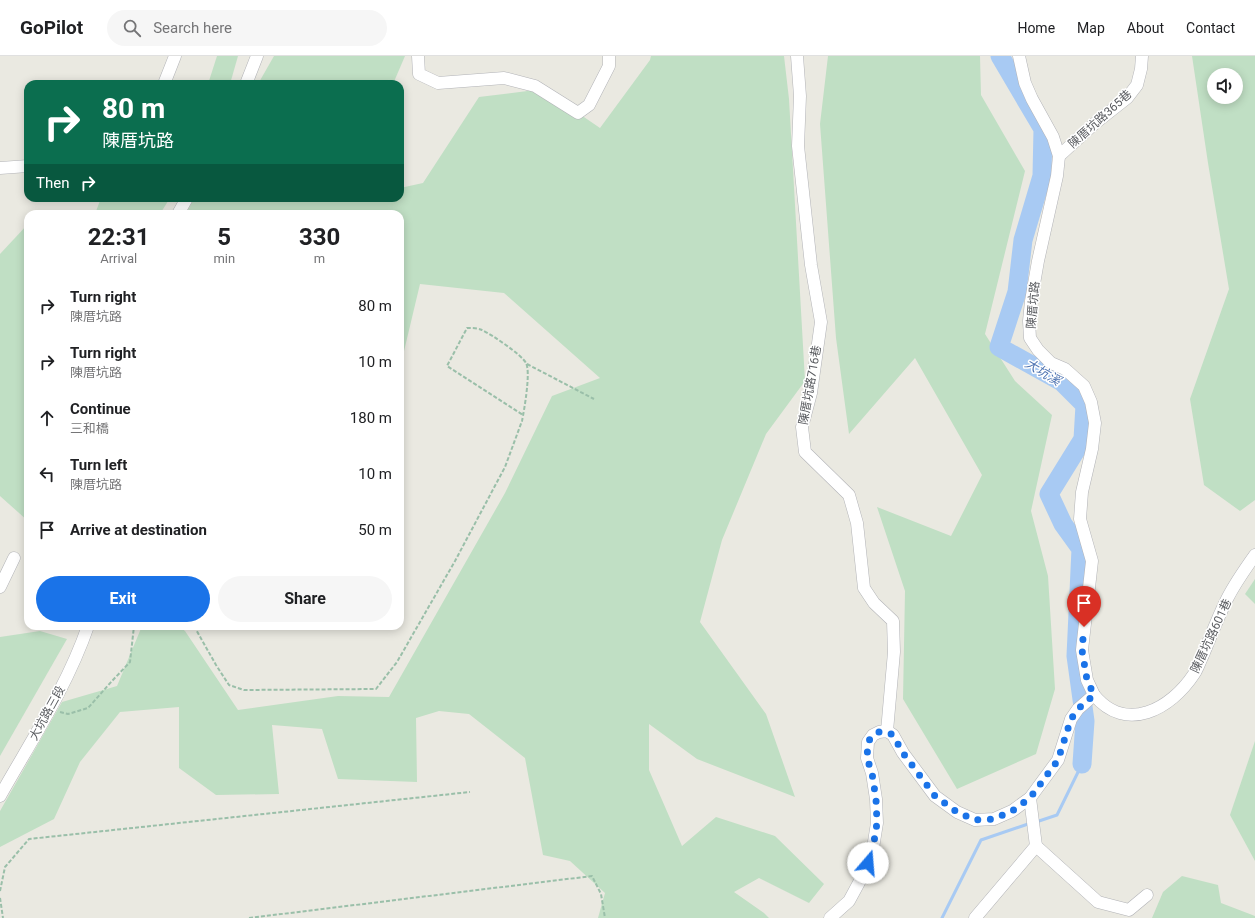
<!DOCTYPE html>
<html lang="en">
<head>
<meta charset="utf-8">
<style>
	:root { --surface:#fff; --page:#f6f6f6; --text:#202124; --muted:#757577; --line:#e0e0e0; --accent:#1a73e8 }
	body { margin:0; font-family:Roboto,"Noto Sans TC",sans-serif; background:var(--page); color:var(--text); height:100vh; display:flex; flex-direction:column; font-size:15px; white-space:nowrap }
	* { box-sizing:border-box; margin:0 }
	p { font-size:13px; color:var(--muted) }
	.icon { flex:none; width:22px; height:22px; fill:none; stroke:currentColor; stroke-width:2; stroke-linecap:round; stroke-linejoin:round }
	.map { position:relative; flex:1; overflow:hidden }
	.side { position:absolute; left:24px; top:154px; width:380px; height:420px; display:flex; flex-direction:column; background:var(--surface); border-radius:12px; box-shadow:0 2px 10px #0003 }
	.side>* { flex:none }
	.top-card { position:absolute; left:24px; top:24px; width:380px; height:122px; border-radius:12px; box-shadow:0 2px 10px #0003; background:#0b6e4f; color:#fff; overflow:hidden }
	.controls { position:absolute; left:1207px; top:12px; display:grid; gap:8px }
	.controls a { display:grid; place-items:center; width:36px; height:36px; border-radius:50%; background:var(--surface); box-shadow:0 2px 10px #0003; font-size:20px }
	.pin { position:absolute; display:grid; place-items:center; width:34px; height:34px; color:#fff; margin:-41px -17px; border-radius:50% 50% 50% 0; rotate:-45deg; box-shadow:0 0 4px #0007 }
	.pin .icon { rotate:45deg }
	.me { position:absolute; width:44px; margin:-22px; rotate:18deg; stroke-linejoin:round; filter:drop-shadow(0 0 3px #0008) }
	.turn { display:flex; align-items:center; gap:14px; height:84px; padding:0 12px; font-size:18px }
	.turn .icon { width:52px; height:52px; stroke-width:2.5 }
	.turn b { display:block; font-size:28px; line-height:34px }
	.then { display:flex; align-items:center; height:38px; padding:0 12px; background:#0003; gap:8px; font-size:15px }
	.eta { display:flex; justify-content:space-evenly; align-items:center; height:68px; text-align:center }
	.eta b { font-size:24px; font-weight:700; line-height:28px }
	.button { display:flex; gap:8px; margin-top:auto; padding:8px 12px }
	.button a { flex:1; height:46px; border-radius:24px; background:var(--accent); color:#fff; font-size:16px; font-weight:700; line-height:46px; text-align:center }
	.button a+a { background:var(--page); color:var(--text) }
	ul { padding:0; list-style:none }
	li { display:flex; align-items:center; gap:12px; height:56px; padding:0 12px }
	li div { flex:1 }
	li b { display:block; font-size:15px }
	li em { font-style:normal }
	header { display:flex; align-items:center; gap:24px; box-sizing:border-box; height:56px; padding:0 20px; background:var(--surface); border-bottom:1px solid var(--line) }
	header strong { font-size:19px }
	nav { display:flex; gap:22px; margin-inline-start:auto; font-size:14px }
	.search { width:280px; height:36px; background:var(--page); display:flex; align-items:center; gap:10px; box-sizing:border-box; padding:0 14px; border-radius:22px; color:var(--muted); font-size:15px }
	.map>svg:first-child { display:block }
</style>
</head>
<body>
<header>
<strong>GoPilot</strong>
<div class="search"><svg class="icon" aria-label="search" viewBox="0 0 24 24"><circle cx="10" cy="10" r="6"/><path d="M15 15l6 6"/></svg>Search here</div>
<nav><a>Home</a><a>Map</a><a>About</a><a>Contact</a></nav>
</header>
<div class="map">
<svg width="1255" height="862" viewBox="0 0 1255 862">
	<rect width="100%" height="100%" fill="#eae9e1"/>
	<g fill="#c0dfc4" fill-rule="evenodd">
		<polygon points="217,0 238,0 230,28 208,28"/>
		<polygon points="274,0 405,0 393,28 258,28"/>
		<polygon points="651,0 784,0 789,43 805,325 766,378 722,484 700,566 766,658 795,741 697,703 649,668 649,714 682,790 716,761 775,780 824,828 809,847 759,822 734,836 764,857 769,862 598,862 605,837 570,805 543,799 525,702 469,658 439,655 416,662 417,726 338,723 322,673 272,669 279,738 216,739 179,712 179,651 120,656 80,706 54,763 0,791 0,755 62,646 117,630 142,570 179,570 185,575 238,654 338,640 389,641 505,437 552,340 600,322 504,237 420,228 400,312 400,158 186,158 194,142 400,142 400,132 423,127 479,41 543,33 600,72 650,4"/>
		<polygon points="828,0 980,0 981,39 1025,115 985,278 1015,325 1052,359 1031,455 1048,520 1055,633 1036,698 957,733 903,643 905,535 877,451 951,480 982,419 915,302 849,378 836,282 820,68"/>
		<path d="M1192,0H1255V444L1240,455L1204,429L1190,343L1229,233L1208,107ZM1214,19H1236V41H1214Z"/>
		<polygon points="101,142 170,142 160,158 95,158"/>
		<polygon points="28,168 28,465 0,440 0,198"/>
		<polygon points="1255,523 1255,548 1245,538"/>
		<polygon points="40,575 67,583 0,700 0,581"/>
		<polygon points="1255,685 1255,805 1230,759"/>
		<polygon points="1182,820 1218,829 1221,847 1255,860 1255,862 1152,862 1163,836"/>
	</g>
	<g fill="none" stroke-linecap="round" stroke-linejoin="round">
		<g stroke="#a8caf3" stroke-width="3">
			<polyline points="1036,766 1057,759 1082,708"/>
			<polyline points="942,862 981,784 1031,767"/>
		</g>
		<polyline stroke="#a8caf3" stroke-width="19" points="1000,0 1043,73 1042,120 1023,184 1017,236 999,291 1062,326 1085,349 1083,383 1049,438 1063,468 1081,493 1076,600 1085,665 1082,708"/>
		<g stroke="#b2b3b7" stroke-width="13">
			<g id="minor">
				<polyline points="418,0 419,18 438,27 504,22 535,30 578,57 589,49 609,10 609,0"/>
				<polyline points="797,0 800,40 798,90 811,209 821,266 811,337 802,371 805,396 849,439 857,467 864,532 874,547 893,565 894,596 887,675"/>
				<polyline points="164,28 175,0"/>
				<polyline points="246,28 257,0"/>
				<polyline points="1059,100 1094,68 1127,42 1137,29 1141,13 1142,0"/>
				<polyline points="0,112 28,110"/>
				<polyline points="178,158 187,142"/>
				<polyline points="0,531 14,502"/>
				<path d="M1094,639C1126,678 1171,653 1194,618C1198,612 1200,605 1203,599C1211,580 1218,561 1227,543C1235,527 1245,513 1255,499"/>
				<path d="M0,740C31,685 67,631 88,570"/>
				<polyline points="1036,790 1098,846 1129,854 1147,839"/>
				<polyline points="830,862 849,845 862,821 873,792 877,767 876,743 872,717 867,702 868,686 873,679 879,676 887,675 893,679 903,697 935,740 957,756 975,764 994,763 1012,755 1030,742 1058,704 1071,663 1078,653 1094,639 1087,624 1082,594 1092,505 1080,463 1082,436 1092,393 1095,367 1091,346 1084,330 1065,313 1051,307 1038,294 1030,282 1029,265 1031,245 1038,205 1057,120 1059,100 1053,81 1032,43 1025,27 1019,0"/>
				<polyline points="975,862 1036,790 1030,742"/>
			</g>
		</g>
		<g stroke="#9abfa9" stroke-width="2" stroke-dasharray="4 2" stroke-linecap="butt">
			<polyline points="527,308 594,343"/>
			<path d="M194,570L216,609L229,629L244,634L376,633L397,606L455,505L505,411L522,365C524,355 531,316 526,307C522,299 491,278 482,274C478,272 472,272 467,272L447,310L523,359"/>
			<polyline points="60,656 68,658 88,652 112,625 130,606 134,570"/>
			<polyline points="0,835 5,811 29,783 470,736"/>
			<polyline points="0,842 3,862"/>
			<polyline points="249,862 592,820 601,838 605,862"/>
		</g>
		<use href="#minor" stroke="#fff" stroke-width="12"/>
	</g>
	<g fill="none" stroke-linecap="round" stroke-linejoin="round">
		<polyline stroke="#1a73e8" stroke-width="7" stroke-dasharray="0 12.6" points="868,807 873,792 877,767 876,743 872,717 867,702 868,686 873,679 879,676 887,676 893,679 903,697 935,740 957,756 975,764 994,763 1012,755 1030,742 1058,704 1071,663 1078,653 1094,639 1087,624 1082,594 1084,571"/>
	</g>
	<g text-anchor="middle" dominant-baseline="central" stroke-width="3" stroke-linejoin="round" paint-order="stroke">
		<g font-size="12" fill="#5a5c60" stroke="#fff">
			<text transform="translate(1100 63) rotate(-42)">陳厝坑路365巷</text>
			<text transform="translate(1033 249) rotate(-85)">陳厝坑路</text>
			<text transform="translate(810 329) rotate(-80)">陳厝坑路716巷</text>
			<text transform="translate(1211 580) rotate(-65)">陳厝坑路601巷</text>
			<text transform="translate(47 657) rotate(-61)">大坑路三段</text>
		</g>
		<g font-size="13" font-style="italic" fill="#4f74b2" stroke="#fff">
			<text transform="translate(1043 316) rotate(31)">大坑溪</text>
		</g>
	</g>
</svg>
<div class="controls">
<a><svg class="icon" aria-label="sound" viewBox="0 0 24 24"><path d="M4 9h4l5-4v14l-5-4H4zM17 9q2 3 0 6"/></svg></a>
</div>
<div class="pin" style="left:1084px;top:571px;background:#d93025"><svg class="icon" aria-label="arrive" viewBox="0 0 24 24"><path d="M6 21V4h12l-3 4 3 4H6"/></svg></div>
<svg class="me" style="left:868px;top:807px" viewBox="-20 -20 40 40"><circle r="19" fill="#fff"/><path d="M0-13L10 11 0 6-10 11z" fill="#1a73e8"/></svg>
<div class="top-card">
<div class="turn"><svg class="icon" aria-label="right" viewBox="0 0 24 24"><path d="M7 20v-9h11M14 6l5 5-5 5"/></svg><div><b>80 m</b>陳厝坑路</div></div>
<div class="then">Then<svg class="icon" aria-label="right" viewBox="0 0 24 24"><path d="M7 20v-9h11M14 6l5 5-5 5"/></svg></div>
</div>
<section class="side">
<div class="eta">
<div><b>22:31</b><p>Arrival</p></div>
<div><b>5</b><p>min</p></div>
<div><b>330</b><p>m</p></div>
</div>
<ul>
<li><svg class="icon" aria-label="right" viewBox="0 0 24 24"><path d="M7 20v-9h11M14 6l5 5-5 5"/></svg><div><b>Turn right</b><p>陳厝坑路</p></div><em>80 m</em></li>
<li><svg class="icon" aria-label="right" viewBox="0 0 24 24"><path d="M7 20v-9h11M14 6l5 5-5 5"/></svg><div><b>Turn right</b><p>陳厝坑路</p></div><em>10 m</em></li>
<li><svg class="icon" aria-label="ahead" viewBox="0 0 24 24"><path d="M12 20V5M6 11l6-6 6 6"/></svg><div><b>Continue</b><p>三和橋</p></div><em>180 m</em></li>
<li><svg class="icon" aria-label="left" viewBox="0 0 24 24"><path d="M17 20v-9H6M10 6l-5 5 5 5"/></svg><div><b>Turn left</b><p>陳厝坑路</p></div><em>10 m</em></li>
<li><svg class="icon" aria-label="arrive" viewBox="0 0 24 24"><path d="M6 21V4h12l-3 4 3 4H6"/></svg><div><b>Arrive at destination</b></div><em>50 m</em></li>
</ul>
<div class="button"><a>Exit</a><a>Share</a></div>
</section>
</div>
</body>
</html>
